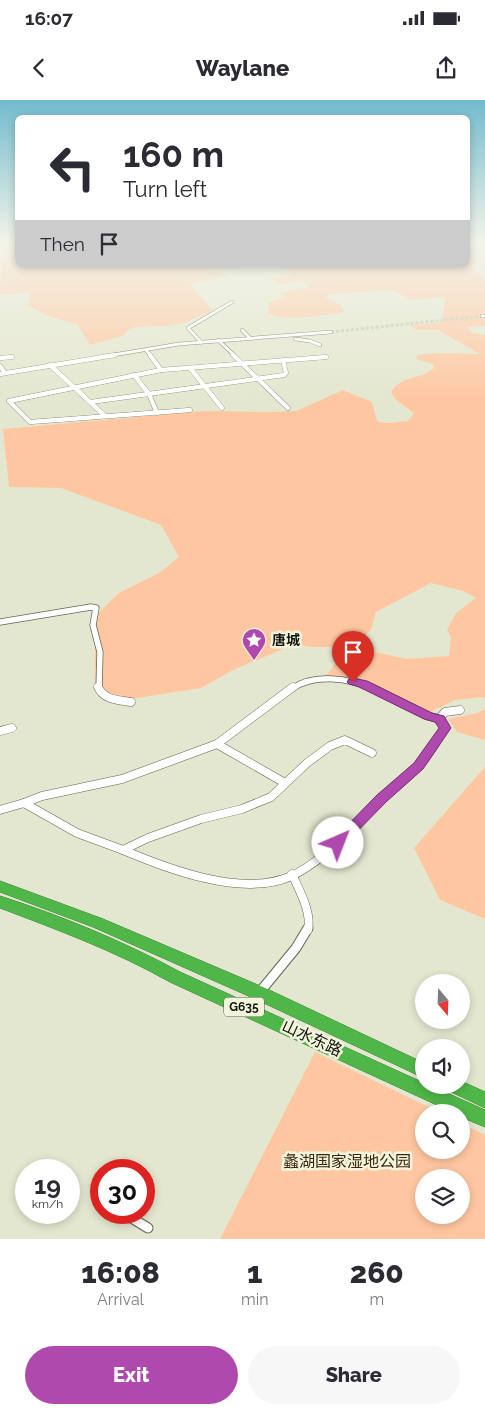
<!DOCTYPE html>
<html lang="en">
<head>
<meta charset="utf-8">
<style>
	:root { --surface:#fff; --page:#f7f7f7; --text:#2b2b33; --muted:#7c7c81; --accent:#b049ad }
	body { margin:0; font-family:Raleway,"Noto Sans SC",sans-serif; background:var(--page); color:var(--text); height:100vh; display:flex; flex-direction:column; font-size:19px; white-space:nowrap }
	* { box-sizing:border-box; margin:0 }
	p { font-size:16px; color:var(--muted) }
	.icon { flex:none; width:28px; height:28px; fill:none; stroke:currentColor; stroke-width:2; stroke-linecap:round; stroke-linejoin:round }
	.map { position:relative; height:1139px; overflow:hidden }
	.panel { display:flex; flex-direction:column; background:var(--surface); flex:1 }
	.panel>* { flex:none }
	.guide { position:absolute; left:15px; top:15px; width:455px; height:152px; border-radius:8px; box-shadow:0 2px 8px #0003; background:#fff; color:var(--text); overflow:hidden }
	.needle { width:32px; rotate:161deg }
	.tools { position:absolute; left:415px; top:874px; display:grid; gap:10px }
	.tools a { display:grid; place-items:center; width:55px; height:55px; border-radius:50%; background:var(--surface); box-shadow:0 2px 8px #0003; font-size:25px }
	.speed { position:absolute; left:15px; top:1059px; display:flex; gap:10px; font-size:25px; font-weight:700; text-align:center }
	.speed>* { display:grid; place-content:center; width:65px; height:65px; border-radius:50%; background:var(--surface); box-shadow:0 2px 8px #0003; line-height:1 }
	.speed small { font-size:12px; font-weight:400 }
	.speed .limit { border:8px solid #d22; background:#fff; color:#111 }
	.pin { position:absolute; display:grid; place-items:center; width:42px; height:42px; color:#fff; margin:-51px -21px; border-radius:50% 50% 50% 0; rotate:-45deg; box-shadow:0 0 5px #0007 }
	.pin .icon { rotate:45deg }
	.me { position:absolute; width:55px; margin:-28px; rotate:44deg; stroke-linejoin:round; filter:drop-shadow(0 0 4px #0008) }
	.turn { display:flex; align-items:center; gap:18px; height:105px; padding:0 25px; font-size:22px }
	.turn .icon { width:65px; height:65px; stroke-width:2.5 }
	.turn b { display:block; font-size:35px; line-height:42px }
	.then { display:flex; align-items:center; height:48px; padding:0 25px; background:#0003; gap:10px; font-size:19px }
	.eta { display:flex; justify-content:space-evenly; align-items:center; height:85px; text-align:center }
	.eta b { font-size:30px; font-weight:800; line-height:35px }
	.action { display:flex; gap:10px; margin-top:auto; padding:10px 25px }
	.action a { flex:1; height:58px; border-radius:30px; background:var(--accent); color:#fff; font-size:20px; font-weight:800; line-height:58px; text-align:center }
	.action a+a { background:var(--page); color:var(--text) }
	.status { display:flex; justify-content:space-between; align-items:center; height:35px; padding:0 25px; background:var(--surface); direction:ltr }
	.status svg { height:14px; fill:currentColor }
	header { display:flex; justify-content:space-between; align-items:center; height:65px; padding:0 25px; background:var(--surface); font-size:22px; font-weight:800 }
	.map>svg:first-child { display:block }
</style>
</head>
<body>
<div class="status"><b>16:07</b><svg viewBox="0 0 49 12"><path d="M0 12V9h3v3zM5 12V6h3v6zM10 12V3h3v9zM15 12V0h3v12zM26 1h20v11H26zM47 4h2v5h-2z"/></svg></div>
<header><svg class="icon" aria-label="back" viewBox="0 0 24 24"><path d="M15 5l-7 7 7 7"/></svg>Waylane<svg class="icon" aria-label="share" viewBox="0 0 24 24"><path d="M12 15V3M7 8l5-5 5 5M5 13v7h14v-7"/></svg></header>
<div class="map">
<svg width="485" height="1139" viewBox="0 0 485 1139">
	<rect width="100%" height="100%" fill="#e4e7cf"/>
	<g fill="#ffc7a1" fill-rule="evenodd">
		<polygon points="0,142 17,142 18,165 257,166 206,170 205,172 219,172 229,177 190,184 213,211 186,222 168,226 135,227 128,230 123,236 90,245 78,225 45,215 28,205 30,192 0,195 2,148"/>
		<path d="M468,142L478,159L471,166L485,180V214L479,215L485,218V226L467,227L472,233L485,235V599L482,597L455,600L430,612L371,583L352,579L325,577L335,564L375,552L407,559L449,556L451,537L447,530L456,513L476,498L463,491L431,483L376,512L371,530L360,539L333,547H311L295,544L233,570L201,588L118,601L95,584V516L119,493L159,473L179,457L161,425L61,388L9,387L3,329L204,311L267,312L296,311L343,290L372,302L377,321L387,323L408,321L414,313L396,300L391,292C404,274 420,280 434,268L433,264L416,259L418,255L436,253L480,254L438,230H416L410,225L442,223L445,197L411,200L393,190L331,194L325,197L339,204L344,210L342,213C320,215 290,222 268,214L269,202L285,198L279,193L310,187L306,181L279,184L270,178L292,174L284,165H468Z"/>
		<polygon points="485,609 485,640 457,632 448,619 478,613"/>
		<polygon points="485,667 485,819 440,800 414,748"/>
		<path d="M315,952L439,1012H424V1050H461V1023L485,1035V1139H220ZM424,1078H461V1115H424Z"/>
	</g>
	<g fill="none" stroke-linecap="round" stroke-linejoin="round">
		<polyline stroke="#c4c7b2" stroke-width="3" stroke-dasharray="3 2" stroke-linecap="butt" points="331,232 482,216"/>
		<g stroke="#636651" stroke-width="4">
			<g id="street-far4">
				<polyline points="482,216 485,216"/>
				<polyline points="242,230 250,238"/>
				<polyline points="295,239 310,241 320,245"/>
				<polyline points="218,240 235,256"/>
				<polyline points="201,242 188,228 232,202"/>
				<polyline points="146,250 151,256"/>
				<polyline points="107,256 179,244 331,232"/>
			</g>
		</g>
		<g stroke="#636651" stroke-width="5">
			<g id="street-far3">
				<polyline points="150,255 161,270"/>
				<polyline points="233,255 288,308"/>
				<polyline points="0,258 12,257"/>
				<polyline points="50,265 104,315"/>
				<polyline points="0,266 5,273"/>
				<polyline points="190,268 222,308"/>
				<polyline points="0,274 115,255"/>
				<polyline points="134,275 149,294 157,313"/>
				<polyline points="91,302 284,275 286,273 283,260"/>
				<polyline points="190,310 30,322 9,301 161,270 326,257"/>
			</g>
		</g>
		<g stroke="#636651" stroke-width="7">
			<g id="street-far2">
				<polyline points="0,522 91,507 96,508 93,525 100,552 99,589"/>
				<path d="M292,589C313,573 350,578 373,589"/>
			</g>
		</g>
		<g stroke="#636651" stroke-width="9">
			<g id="street-far1">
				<path d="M98,587C104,600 118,600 131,602"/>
				<polyline points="370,587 428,616 439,619"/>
				<polyline points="0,631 12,628"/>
				<polyline points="217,644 293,587"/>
				<polyline points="24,703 42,696 122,679 217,644 285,683"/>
				<polyline points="0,710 24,703 77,733 123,750 148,738 201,719 242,709 271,697 307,663 330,646 345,640 372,653"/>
				<path d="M123,750C168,769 241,797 289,777C322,763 348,731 374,706C388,692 405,681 419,666C429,655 437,641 445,628L439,619L445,612L460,610"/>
				<path d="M292,774C299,790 312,812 308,830"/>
			</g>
		</g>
		<g stroke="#636651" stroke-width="11">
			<g id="street">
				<polyline points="259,893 296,848 308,828"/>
				<polyline points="122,1112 148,1128"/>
			</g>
		</g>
		<g stroke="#3a7e33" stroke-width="1">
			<g id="highway">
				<polygon points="0,781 103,819 265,888 424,963 424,978 253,898 93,827 0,792"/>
				<path d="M0,796C62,816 123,841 180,872L424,983V985H429L485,1010V1027L461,1017V1012H452L170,882C115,851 58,830 0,808Z"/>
				<polygon points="461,981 485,992 485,1008 447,990 445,985 461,985"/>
			</g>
		</g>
		<use href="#street-far4" stroke="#fff" stroke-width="3"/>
		<use href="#street-far3" stroke="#fff" stroke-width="4.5"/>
		<use href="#street-far2" stroke="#fff" stroke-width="5.5"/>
		<use href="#street-far1" stroke="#fff" stroke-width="8"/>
		<use href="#street" stroke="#fff" stroke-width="9"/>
		<use href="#highway" fill="#4fb748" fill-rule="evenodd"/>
	</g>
	<linearGradient id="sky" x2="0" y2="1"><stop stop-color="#72bbce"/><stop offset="0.47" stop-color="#f3f4e9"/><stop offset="1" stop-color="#f3f4e9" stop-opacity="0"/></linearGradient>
	<rect width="485" height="302" fill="url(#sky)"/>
	<polygon fill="#b049ad" stroke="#722f70" points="353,578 367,581 432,613 444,616 451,628 423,669 386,702 342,747 333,747 331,743 333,740 377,695 414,663 439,628 435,622 424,619 359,587 349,584 347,582 349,579"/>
	<defs>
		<g id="sight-pin" transform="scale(1.25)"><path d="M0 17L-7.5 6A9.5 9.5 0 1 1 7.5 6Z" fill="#b049ad" stroke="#f1f5dc"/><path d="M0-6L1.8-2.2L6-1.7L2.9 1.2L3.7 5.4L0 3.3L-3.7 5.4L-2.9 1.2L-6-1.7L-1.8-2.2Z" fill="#fff"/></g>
	</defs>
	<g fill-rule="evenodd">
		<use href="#sight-pin" x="254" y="540"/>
	</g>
	<g text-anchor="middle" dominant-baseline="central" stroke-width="5" stroke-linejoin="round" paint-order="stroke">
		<rect fill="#f1f5dc" stroke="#55574a" stroke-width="1" x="224" y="897.5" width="40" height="19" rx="4"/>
		<g font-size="12" font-weight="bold" fill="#12130b">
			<text x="244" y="907">G635</text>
		</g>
		<g font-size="14" font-weight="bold" fill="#12130b" stroke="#f1f5dc" text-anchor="start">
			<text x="272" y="540">唐城</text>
		</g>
		<g font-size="16" fill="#12130b" stroke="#f1f5dc">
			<text transform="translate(312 938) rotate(25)">山水东路</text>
		</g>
		<g font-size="16" fill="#40240e" stroke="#f1f5dc">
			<text x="347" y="1061">蠡湖国家湿地公园</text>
		</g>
	</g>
</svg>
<div class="tools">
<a><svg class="needle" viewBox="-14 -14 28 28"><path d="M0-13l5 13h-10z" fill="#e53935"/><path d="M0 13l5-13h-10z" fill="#7c7c81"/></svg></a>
<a><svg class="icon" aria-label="sound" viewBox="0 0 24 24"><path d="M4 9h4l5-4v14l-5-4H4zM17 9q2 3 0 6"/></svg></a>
<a><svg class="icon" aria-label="search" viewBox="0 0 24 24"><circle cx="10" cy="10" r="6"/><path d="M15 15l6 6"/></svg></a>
<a><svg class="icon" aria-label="layers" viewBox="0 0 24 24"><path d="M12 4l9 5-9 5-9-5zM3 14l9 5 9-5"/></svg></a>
</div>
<div class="speed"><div>19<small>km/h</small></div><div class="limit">30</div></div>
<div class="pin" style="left:353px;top:582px;background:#d93025"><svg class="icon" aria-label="arrive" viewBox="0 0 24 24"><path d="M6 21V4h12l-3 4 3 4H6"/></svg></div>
<svg class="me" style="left:338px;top:743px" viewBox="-20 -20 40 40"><circle r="19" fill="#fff"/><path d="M0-13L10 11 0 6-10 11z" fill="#b049ad"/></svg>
<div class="guide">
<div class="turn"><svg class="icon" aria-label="left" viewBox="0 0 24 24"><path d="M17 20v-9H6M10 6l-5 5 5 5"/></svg><div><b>160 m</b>Turn left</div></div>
<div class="then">Then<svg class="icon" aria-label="arrive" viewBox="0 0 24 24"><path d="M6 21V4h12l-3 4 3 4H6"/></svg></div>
</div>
</div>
<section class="panel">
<div class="eta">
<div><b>16:08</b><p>Arrival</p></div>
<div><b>1</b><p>min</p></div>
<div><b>260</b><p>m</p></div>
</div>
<div class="action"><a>Exit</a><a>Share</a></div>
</section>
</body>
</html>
